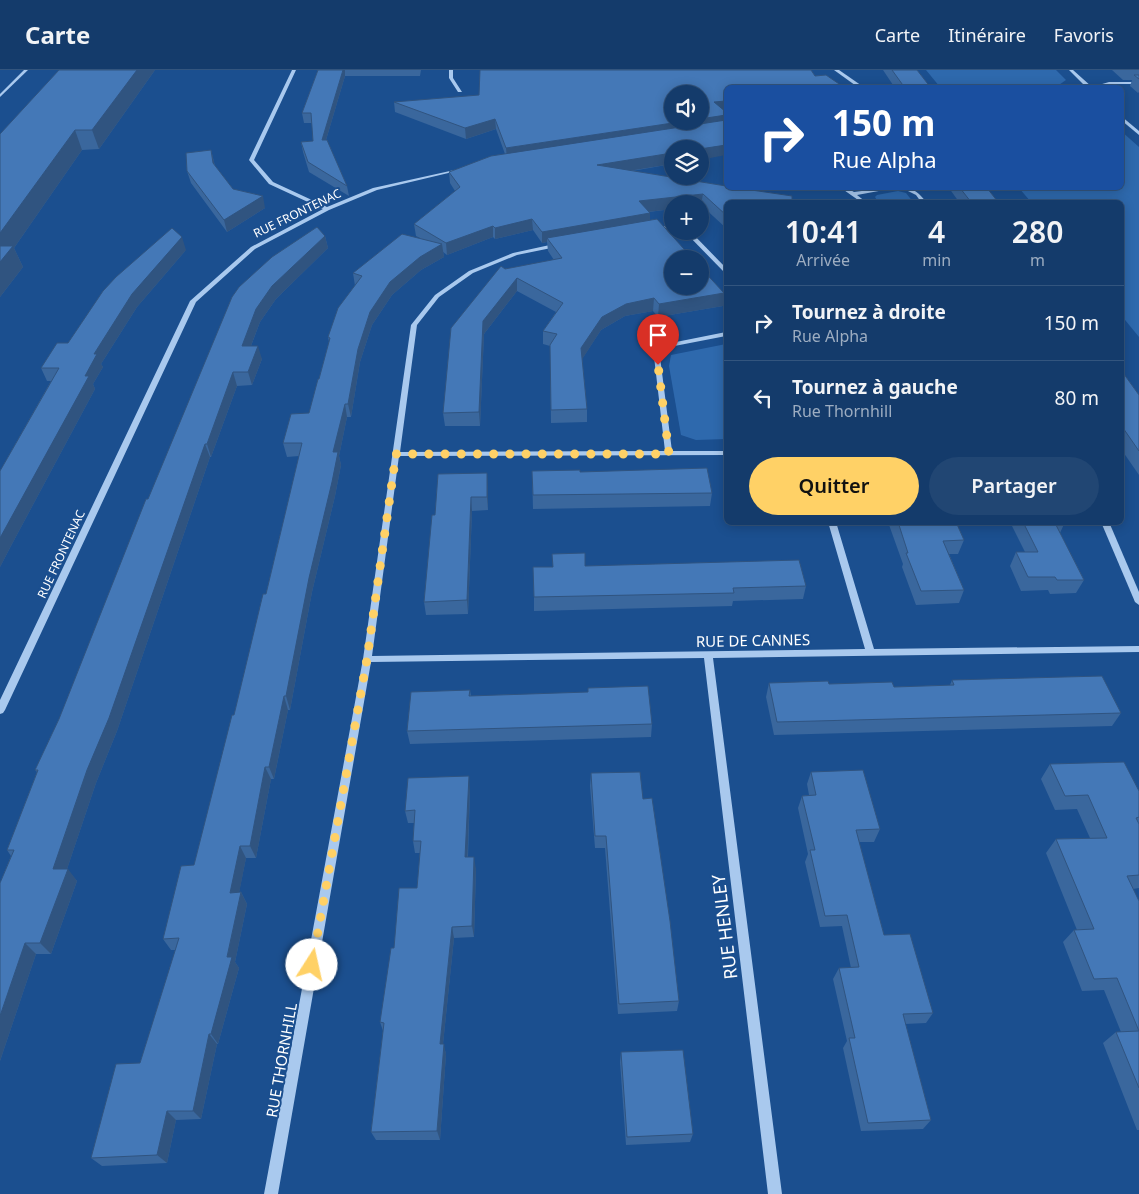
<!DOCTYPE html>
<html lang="fr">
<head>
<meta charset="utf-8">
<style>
	:root { --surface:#143b6b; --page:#214673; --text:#f1f3f6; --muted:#9dadc1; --line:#33557e; --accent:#ffd166 }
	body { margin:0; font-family:"Noto Sans",sans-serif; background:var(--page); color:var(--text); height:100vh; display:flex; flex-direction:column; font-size:19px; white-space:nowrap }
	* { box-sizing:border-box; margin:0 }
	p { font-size:16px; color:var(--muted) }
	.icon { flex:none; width:28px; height:28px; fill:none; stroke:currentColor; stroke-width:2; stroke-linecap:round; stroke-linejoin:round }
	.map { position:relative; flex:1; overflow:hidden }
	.side { position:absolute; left:724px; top:130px; width:400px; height:325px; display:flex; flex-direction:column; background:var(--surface); border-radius:8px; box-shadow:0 2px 12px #0003,0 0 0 1px var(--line) }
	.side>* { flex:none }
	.hud { position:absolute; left:724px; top:15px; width:400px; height:105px; border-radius:8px; box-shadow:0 2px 12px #0003,0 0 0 1px var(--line); background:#1a4fa0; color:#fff; overflow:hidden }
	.buttons { position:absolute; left:664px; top:15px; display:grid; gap:10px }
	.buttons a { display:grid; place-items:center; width:45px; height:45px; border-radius:50%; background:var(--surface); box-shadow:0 2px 12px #0003,0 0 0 1px var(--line); font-size:25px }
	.pin { position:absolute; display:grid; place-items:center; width:42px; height:42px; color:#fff; margin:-51px -21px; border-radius:50% 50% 50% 0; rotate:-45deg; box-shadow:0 0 5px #0007 }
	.pin .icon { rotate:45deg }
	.me { position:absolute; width:55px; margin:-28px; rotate:10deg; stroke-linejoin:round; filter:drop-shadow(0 0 4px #0008) }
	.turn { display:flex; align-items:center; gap:18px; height:105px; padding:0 25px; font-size:22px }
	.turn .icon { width:65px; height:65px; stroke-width:2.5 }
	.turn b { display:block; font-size:35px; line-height:42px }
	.eta { display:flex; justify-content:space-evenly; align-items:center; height:85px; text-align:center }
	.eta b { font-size:30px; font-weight:600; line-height:35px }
	.action { display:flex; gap:10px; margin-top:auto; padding:10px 25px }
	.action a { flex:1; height:58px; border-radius:30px; background:var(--accent); color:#111; font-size:20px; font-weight:600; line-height:58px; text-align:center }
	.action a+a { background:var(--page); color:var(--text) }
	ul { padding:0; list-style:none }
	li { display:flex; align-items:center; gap:15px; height:75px; padding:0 25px; border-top:1px solid var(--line) }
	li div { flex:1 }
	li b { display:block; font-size:19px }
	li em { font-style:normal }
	header { display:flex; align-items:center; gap:30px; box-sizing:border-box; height:70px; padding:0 25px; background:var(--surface); border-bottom:1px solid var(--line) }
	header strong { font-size:24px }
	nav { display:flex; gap:28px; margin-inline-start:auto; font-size:18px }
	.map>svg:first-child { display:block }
</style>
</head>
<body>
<header>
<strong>Carte</strong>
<nav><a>Carte</a><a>Itinéraire</a><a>Favoris</a></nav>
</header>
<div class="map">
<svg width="1139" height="1124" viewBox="0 0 1139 1124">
	<rect width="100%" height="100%" fill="#1b4f8f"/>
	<g fill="#2e69ad">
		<polygon points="926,0 1056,0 1066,10 1056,17 940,17"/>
		<polygon points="1121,61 1139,77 1139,267 1121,245 1121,132 1031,132 1019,118 1121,118"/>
		<polygon points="898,121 906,123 913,132 878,132 875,127 877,125"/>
		<polygon points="726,274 726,369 696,370 681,365 669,296 671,285"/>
	</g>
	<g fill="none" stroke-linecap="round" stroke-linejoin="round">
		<g fill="#a9c9ee" fill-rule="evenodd">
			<polygon points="24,0 28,0 0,27 0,24"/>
			<polygon points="292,0 296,0 254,90 273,112 327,137 373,118 459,99 461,100 377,120 329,140 255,179 196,232 5,640 3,643 0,644 0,630 190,231 251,177 323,139 269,114 249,90"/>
			<polygon points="449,0 453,0 453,8 462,22 458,22 449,8"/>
			<polygon points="834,0 839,0 865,18 859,18"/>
			<polygon points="1069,0 1073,0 1092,17 1109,12 1139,12 1139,14 1109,14 1099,18 1087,18"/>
			<polygon points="1121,46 1139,61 1139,65 1121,50"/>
			<polygon points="841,118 847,118 854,122 885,118 895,118 857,125 866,132 861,132"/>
			<path d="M904,118C914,118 920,124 926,132H921L916,125L904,119Z"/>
			<polygon points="672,156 672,160 653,161 650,159 653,157"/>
			<polygon points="684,161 690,161 726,198 726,203 724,202"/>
			<polygon points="559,173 561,174 561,176 517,185 473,203 439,227 417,255 400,382 665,381 653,278 656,276 726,262 726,266 659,279 672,381 726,381 726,385 399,386 372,586 865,579 828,452 836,452 874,579 1139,576 1139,582 713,588 782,1124 768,1124 704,588 371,592 278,1124 264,1124 363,589 411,255 435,225 469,201 513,183"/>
			<polygon points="1101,452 1109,452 1139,522 1139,535 1135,532"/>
		</g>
	</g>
	<g fill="#3a679d">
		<polygon points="155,0 99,79 82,80 14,178 23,197 0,227 0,64"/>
		<polygon points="318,0 421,0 420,6 345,6 326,70 347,116 349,126 309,102 303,82 301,72 313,71 312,53 304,53 302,43"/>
		<polygon points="883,0 917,0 931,18 895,18"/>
		<polygon points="1107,0 1139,0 1139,22 1138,23 1130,16 1132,10 1123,10 1112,0"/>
		<polygon points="726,18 726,41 672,79 672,94 632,101 726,116 726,158 701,135 672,134 672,139 649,142 650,151 724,223 723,236 658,247 653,241 625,246 601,260 582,289 587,339 587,352 551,353 550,276 543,274 543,261 556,242 517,221 484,264 480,356 445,356 443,343 505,199 554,190 548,181 547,172 542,173 533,160 495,169 493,167 447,185 443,182 444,187 421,200 392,225 372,255 360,292 351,347 347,347 339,386 341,395 335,426 312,522 290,640 288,640 274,709 271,709 256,788 246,788 239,822 241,822 247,834 235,892 239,898 218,974 217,974 201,1049 176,1050 167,1093 102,1096 91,1088 140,993 176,880 171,880 163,869 194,795 266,524 299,386 287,387 283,373 309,343 319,309 329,272 328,267 355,216 353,203 420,168 416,166 414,154 455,121 450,113 449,102 505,84 496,59 466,69 395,42 394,32"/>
		<polygon points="211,80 215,96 233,119 265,138 227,162 191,113 187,101"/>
		<polygon points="949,118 987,118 998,132 959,132"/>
		<polygon points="325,166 328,178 276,229 260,252 251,276 262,289 252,315 237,316 211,387 210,387 117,661 96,713 67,799 77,811 51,884 36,884 0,991 0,813 11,786 7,780 37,702 35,700 59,649 232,227"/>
		<polygon points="186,180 137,237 101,294 103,297 93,314 95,319 12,474 0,497 0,401 51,311 47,311 41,298 68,273"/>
		<polygon points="1121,300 1139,325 1139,405 1121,379"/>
		<polygon points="532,401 580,402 712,423 710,436 533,439"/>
		<polygon points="726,404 726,422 725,415"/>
		<polygon points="488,416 488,440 472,441 468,544 426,545 424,532 435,445"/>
		<polygon points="888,452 956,452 964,470 958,484 949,484 964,520 959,533 916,535 902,497 903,494"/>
		<polygon points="1010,452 1065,452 1060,463 1084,510 1076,523 1050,524 1048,520 1021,521 1010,496 1016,482 1025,482"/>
		<polygon points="585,496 806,516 803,529 733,531 732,536 534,541 534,527"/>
		<polygon points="952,610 1121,643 1112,656 774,665 766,627 769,613 829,614 894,617 950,615"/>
		<polygon points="470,620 471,626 652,654 651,667 410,674 407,661"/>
		<polygon points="1050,694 1139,721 1139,818 1133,819 1139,831 1139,1060 1137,1060 1103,973 1116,962 1121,962 1104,920 1082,921 1063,872 1074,860 1077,860 1046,783 1056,769 1090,768 1077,739 1055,740 1041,709"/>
		<polygon points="811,702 880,759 874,772 859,772 884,865 933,943 926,953 905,954 931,1050 923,1059 861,1061 843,978 847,971 833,909 839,898 851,898 842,856 820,857 805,792 808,784 798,738 802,726 809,725 807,714"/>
		<polygon points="591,703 643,729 679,931 677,941 618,944 605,778 595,778 590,716"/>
		<polygon points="470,719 468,787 476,799 474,867 454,868 443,974 446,984 440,1070 376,1070 371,1062 383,961 380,952 394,878 417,818 420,783 415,783 413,771 414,753 408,753 405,741"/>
		<polygon points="621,982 693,1064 690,1072 626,1075 620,992"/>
	</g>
	<g fill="#305480">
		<polygon points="137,0 155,0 99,79 92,60"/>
		<polygon points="343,0 345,0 345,6 323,80 322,70"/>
		<polygon points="726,31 726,41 713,43 714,32"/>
		<polygon points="726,45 726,56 507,89 506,78 686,51 700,51 700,49"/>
		<polygon points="495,49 496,59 466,69 465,58"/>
		<polygon points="75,60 82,80 14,178 23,197 0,227 0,163"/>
		<polygon points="726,75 726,85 700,90 700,79"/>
		<polygon points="211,80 214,92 216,105 213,93"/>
		<polygon points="672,83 672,94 597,106 597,95"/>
		<polygon points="703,124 701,135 700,135 700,134 672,134 672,139 639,143 639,131"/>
		<polygon points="263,126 265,138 227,162 224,150"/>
		<polygon points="792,130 791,132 774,132"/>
		<polygon points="650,143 650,155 547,168 547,172 542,173 542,162"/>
		<polygon points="532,149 533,160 495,169 495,158"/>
		<polygon points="493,156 493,167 447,185 446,173"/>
		<polygon points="325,166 328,178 276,229 260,252 246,289 242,276 256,239 272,216"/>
		<polygon points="182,167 186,180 137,237 101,294 103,297 93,314 95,319 12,474 0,497 0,468 85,306 94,284 132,224"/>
		<polygon points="442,174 444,187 421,200 392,225 372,255 360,292 351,347 348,334 358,279 370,242 390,212 420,187"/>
		<polygon points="517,208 517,221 484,264 480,356 479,342 483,251"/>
		<polygon points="724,223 723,236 658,247 659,234"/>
		<polygon points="654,228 653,241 625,246 601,260 581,291 581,278 602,247 626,234"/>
		<polygon points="258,276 262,289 252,315 248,302"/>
		<polygon points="233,302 237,316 211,387 207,374"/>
		<polygon points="345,334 347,347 339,386 341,395 335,426 312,522 290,640 286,626 333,382"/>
		<polygon points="205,374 210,387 117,661 96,713 63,811 53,799 87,700"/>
		<polygon points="487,403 488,416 488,440 487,427"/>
		<polygon points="471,427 472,441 468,544 467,530"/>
		<polygon points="284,626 288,640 274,709 269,697"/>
		<polygon points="265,697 271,709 256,788 250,776"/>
		<polygon points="469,706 470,719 467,799 465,787"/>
		<polygon points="240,776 246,788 237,834 230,823"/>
		<polygon points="474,787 476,799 474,867 472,856"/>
		<polygon points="68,799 77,811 51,884 40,873"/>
		<polygon points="241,822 247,834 235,892 239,898 218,974 211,964"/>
		<polygon points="452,857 454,868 442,984 440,974"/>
		<polygon points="25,873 36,884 0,991 0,946"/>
		<polygon points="209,964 217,974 201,1049 193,1041"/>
		<polygon points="444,974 446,984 440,1070 437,1061"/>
		<polygon points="167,1041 176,1050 167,1093 157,1085"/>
	</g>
	<g fill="#4478b7" stroke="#305480">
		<polygon points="59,0 137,0 92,60 75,60 0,163 0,64"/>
		<polygon points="318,0 343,0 322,70 327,70 347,116 308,92 301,72 313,71 311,43 302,43"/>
		<polygon points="480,0 811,0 815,6 826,5 845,18 726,18 726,31 714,32 726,42 726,45 700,49 700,24 672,24 672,51 686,51 506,78 495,49 465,58 394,32 479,25"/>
		<polygon points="892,0 917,0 931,18 905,18"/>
		<polygon points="1134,5 1139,5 1139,9"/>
		<polygon points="726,50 726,75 700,79 672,79 672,83 597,95 726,116 726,118 738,118 792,126 792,130 774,132 726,132 726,145 703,124 639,131 650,143 542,162 532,149 495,158 493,156 446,173 414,154 460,117 449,102 491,86"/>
		<polygon points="211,80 213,93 233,119 263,126 224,150 187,101 186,83"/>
		<polygon points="960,118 987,118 998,132 971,132"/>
		<polygon points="657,149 693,189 672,189 672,216 700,216 700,197 724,223 659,234 654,228 626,234 602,247 581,278 587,339 551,340 550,275 557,264 543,261 563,233 517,208 483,251 479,342 443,343 451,258 501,196 505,199 562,188 547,168"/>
		<polygon points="317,157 325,166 272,216 256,239 242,276 258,276 248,302 233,302 207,374 205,374 109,648 87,700 53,799 68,799 40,873 25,873 0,946 0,813 14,780 7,780 38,700 35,700 59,649 146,429 148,429 232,227 239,217 272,187"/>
		<polygon points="172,158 182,167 132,224 94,284 97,284 85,306 89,306 0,468 0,401 59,298 41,298 57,273 68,273 103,221 116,207"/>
		<polygon points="402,164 442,174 420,187 390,212 370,242 358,279 348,334 345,334 333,382 338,382 332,412 309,508 286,626 284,626 269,697 265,697 250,776 240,776 230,823 241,822 227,887 232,887 211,964 209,964 193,1041 167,1041 157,1085 91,1088 116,994 140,993 179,868 163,869 181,796 194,795 232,645 234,645 263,524 266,524 302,373 283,373 291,344 309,343 318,309 319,309 330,268 328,267 338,238 362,206 353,203"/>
		<polygon points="0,176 13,176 0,192"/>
		<polygon points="1121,300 1139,325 1139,381 1121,355"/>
		<polygon points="707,398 712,423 533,425 532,401 580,400 580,402"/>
		<polygon points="487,403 487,427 471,427 467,530 424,532 432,445 435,445 438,404"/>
		<polygon points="898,452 956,452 964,470 943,471 964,520 921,521 906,483 908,483"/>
		<polygon points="1023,452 1065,452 1055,453 1084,510 1057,510 1055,507 1028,507 1016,482 1038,482"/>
		<polygon points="585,483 585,496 799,490 806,516 733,518 734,523 534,527 533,497 553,497 552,484"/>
		<polygon points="1102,606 1121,643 777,652 769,613 828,611 829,614 892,612 894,617 954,615 952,610"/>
		<polygon points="648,616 652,654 407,661 411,622 470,620 469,626 588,622 588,618"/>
		<polygon points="1124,692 1139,721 1139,747 1136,748 1139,754 1139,805 1127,806 1139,831 1139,961 1117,908 1094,909 1074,860 1094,859 1056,769 1107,768 1088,725 1065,726 1050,694"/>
		<polygon points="863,700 880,759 856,760 884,865 910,864 933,943 903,944 931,1050 868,1053 849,968 855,968 839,898 859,897 847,845 825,846 810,780 815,780 802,726 816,725 811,702"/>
		<polygon points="640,702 643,729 652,728 670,851 679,931 619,934 606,766 595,766 591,703"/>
		<polygon points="469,706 465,787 474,787 472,856 452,857 440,974 444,974 437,1061 371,1062 384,953 380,952 391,878 394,878 399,818 417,818 421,771 413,771 415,740 405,741 408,708"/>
		<polygon points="1139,961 1139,1018 1116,962"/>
		<polygon points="683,980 693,1064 627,1067 621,982"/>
	</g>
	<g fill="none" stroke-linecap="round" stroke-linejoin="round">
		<polyline stroke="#ffd166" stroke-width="9" stroke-dasharray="0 16.2" points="312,895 367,589 396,384 669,384 658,295"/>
	</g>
	<g text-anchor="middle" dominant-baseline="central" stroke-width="4" stroke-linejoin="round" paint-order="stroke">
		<g font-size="12" fill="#fff" stroke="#1b4f8f">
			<text transform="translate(297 143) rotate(-26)">RUE FRONTENAC</text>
			<text transform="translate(61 484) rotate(-65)">RUE FRONTENAC</text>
		</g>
		<g font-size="15" fill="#fff" stroke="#1b4f8f">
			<text transform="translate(753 570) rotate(-1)">RUE DE CANNES</text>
			<text transform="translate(281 990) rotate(-80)">RUE THORNHILL</text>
		</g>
		<g font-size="18" fill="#fff" stroke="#1b4f8f">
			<text transform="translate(724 857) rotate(-97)">RUE HENLEY</text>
		</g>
	</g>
</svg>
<div class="buttons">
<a><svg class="icon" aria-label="sound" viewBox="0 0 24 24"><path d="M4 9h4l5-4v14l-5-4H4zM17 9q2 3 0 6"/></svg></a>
<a><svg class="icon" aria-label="layers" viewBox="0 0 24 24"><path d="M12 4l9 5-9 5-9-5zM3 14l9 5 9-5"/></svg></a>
<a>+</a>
<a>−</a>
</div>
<div class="pin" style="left:658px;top:295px;background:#d93025"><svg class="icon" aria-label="arrive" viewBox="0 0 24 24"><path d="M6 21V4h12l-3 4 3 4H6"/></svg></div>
<svg class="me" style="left:312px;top:895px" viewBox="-20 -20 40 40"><circle r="19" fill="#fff"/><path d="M0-13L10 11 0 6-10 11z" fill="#ffd166"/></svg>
<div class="hud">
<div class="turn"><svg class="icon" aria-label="right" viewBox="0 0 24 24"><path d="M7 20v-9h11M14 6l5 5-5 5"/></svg><div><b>150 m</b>Rue Alpha</div></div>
</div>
<section class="side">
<div class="eta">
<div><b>10:41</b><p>Arrivée</p></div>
<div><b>4</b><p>min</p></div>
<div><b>280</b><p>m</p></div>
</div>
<ul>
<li><svg class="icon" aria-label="right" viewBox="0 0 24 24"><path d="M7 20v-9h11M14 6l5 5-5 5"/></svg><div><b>Tournez à droite</b><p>Rue Alpha</p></div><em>150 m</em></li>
<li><svg class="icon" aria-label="left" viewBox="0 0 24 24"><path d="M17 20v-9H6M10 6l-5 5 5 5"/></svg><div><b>Tournez à gauche</b><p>Rue Thornhill</p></div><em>80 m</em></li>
</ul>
<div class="action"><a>Quitter</a><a>Partager</a></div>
</section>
</div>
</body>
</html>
